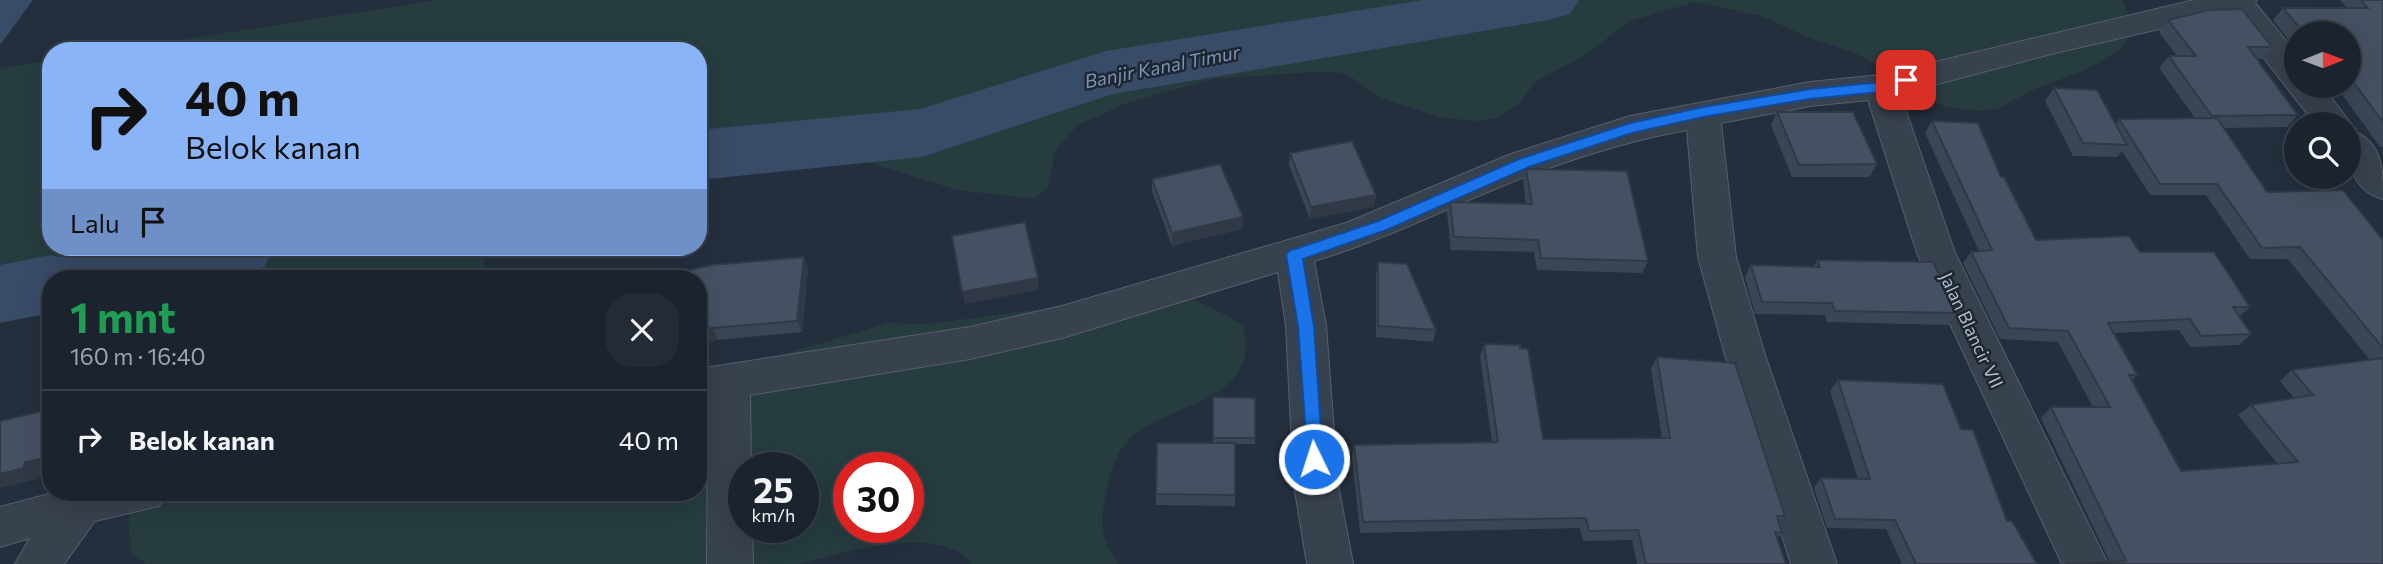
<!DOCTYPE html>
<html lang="id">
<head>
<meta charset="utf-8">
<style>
	:root { --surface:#1b232e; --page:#242b36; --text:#f1f3f6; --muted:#a0a4aa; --line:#39404a }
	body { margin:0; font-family:Commissioner,sans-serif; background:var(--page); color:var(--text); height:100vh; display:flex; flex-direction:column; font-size:26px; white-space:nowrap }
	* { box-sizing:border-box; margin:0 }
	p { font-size:23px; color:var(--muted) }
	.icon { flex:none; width:38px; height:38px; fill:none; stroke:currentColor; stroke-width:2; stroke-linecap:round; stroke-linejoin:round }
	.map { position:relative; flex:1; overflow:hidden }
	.details { position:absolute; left:42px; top:270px; width:665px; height:231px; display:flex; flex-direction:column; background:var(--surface); border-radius:28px; box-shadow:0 7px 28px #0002,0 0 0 2px var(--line) }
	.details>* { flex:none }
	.banner { position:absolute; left:42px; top:42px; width:665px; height:214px; border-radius:28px; box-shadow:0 7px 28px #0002,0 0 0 2px var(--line); background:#8ab4f8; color:#111; overflow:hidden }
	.needle { width:46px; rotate:89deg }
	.buttons { position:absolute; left:2284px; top:21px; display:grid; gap:14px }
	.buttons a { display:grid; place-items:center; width:77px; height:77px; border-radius:50%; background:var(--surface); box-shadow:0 7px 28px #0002,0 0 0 2px var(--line); font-size:35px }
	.speed { position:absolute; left:728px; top:452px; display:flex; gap:14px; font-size:35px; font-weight:700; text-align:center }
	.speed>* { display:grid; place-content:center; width:91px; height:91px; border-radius:50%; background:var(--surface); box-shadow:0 7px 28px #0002,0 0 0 2px var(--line); line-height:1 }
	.speed small { font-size:18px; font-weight:400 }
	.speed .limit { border:10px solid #d22; background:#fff; color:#111 }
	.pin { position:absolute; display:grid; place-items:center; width:60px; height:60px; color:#fff; margin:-30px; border-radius:14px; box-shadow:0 4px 10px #0006 }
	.me { position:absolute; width:77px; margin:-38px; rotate:356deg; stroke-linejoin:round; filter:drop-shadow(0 0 5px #0008) }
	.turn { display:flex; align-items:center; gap:24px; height:147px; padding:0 28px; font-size:32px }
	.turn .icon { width:91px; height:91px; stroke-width:2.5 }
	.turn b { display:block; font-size:49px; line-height:60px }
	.then { display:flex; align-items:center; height:66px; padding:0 28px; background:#0003; gap:14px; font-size:26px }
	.round { display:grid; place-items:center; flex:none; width:74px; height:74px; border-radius:28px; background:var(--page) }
	.headline { display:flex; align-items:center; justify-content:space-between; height:119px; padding:0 28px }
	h1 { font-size:42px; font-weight:700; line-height:52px; color:#1e9e55 }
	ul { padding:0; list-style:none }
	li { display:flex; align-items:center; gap:21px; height:98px; padding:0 28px; border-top:2px solid var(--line) }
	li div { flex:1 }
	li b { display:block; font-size:26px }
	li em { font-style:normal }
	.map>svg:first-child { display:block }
</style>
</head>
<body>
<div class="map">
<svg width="2383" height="564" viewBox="0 0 2383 564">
	<rect width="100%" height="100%" fill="#242f3e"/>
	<g fill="#263c3f" fill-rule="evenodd">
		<polygon points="438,0 2123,0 2131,22 2131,33 2119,50 2087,69 2033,90 1997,109 1982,111 1945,107 1856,53 1814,40 1762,16 1695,2 1630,21 1585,55 1535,82 1520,103 1495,118 1477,121 1443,118 1383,99 1345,73 1311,72 1214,79 1126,103 1077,126 1056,149 1048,187 1035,199 957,190 845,155 698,181 698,51 110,51"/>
		<polygon points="51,60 51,247 481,247 488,278 51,278 51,307 0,315 0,68"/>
		<path d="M1132,287C1178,294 1203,299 1243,326C1263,400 1173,402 1133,436C1115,451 1111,473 1106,494C1099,522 1101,541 1119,564H971C944,522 841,553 800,564H147L131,554L128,518L138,492H698V374L738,368L889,323L927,324L1058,307ZM744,467H803V527H744ZM849,467H908V527H849Z"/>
	</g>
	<polygon fill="#394c67" points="0,0 33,0 0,45"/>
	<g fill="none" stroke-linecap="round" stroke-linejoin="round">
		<g fill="#394c67" fill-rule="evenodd">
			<polygon points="1423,0 1579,0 1570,14 1548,20 1113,94 922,157 698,180 698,130 920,109 1106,51"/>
			<polygon points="97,247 275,247 264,267 222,278 51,278 51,313 0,323 0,265 51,255 59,257"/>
		</g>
		<g stroke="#565f6c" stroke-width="2">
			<g id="minor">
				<path d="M2194,0H2257L2255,3L2296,53V86H2323L2351,124L2348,129V124H2315L2229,13L2055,53L1900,94L1955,253L2108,564H2062L1917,253L1868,100L1810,106L1721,123L1736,257L1765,355L1837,564H1791L1725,355L1698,257L1687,130C1636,139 1587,154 1538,172C1462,200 1392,238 1314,261L1326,326L1338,485L1353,564H1307L1294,485L1286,326L1278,272L1062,338L970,359L750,395L751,467H744V527H752L753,564H707L708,401L698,403V369L970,327L1062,306L1346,223L1511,154L1630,116L1810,82L1881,75Z"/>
				<path d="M2348,129C2383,140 2383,169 2383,199C2349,189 2348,160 2348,129Z"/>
				<polygon points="56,492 166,492 159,506 95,521 64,564 15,564 30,538 0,547 0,507"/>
			</g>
		</g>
		<use href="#minor" fill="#38414e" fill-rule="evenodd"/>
	</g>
	<g fill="#3b4654">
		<polygon points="2340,0 2383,0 2383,147 2380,147 2336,86 2348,86 2348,33 2296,33 2296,49 2273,20 2283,8 2347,8"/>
		<polygon points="2168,20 2272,47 2261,59 2256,59 2298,115 2287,127 2223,128 2267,192 2383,240 2383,564 2110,562 2041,418 2051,407 2093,407 2058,342 2000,339 1963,263 1971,252 1979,251 1925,133 1932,121 2001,177 2036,240 2140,252 2250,307 2239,317 2251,334 2239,345 2190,347 2179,330 2113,333 2137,375 2132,380 2181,471 2278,464 2238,415 2251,405 2294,398 2280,381 2292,370 2370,360 2288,259 2250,259 2206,195 2150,195 2122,151 2117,157 2073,156 2045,101 2054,88 2116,124 2119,119 2195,118 2159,68 2169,56 2177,56 2159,32"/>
		<polygon points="1777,112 1877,164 1869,177 1792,177 1771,125"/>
		<polygon points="1290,153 1376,195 1374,207 1310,219 1289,165"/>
		<polygon points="1526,169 1648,261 1642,273 1537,270 1534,252 1451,250 1447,214 1450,202 1526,204 1523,181"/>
		<polygon points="1152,179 1243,217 1242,229 1172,246 1152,191"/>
		<polygon points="804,257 808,269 802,332 718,340 698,345 698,278"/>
		<polygon points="1817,260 1957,313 1948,325 1827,322 1825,315 1755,314 1745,277 1751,265 1813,267"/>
		<polygon points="1378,262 1436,330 1433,342 1376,337 1376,274"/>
		<polygon points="1484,344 1520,348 1543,439 1662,438 1651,369 1657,357 1785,516 1779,524 1782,533 1777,538 1786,564 1637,564 1632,540 1583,541 1580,528 1360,533 1352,456 1354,445 1492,442 1480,356"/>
		<polygon points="1838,380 1961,429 2007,521 2037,564 1902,564 1886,529 1827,528 1814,488 1821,478 1858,479 1830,391"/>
		<polygon points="1213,397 1255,438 1255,444 1235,444 1235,506 1156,505 1156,494 1213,443"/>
	</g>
	<g fill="#303945">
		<polygon points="1376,195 1374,207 1310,219 1311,207"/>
		<polygon points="1243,217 1242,229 1172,246 1172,233"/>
		<polygon points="804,257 808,269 802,332 797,321"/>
		<polygon points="1038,278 1039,290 965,304 962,292"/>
		<polygon points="712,328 718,340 698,345 698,331"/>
		<polygon points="51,457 51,471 41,473 39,479 0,488 0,474 25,462"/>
	</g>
	<g fill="#455162" stroke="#303945" stroke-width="2">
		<polygon points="2361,0 2383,0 2383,122 2348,75 2348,33 2304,33 2283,8 2368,8"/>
		<polygon points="2242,9 2272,47 2248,47 2298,115 2212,116 2169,56 2196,56 2168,20 2209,10"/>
		<polygon points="2054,88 2097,90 2127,145 2083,143"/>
		<polygon points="1777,112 1853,112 1877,164 1799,165"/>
		<polygon points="2217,118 2267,192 2343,190 2383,240 2383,348 2300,247 2262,248 2217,184 2160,184 2119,119"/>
		<polygon points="1932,121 1978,123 2001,177 2004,177 2036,240 2129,236 2140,252 2214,252 2250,307 2233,307 2251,334 2201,336 2190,319 2108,323 2137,375 2129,375 2181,471 2298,462 2251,405 2313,395 2292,370 2383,358 2383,564 2066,564 2126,561 2051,407 2110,407 2068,331 2009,328 1971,252 1992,250"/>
		<polygon points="1352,141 1376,195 1311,207 1290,153"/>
		<polygon points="1220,164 1243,217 1172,233 1152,179"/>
		<polygon points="1526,169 1627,171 1648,261 1541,258 1538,240 1454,237 1450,202 1532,204"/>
		<polygon points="1025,222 1038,278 962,292 952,236"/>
		<polygon points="804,257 797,321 712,328 698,331 698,278 654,278 711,265"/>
		<polygon points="1817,260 1933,262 1957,313 1835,311 1832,303 1762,302 1751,265 1820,267"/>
		<polygon points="1378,262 1407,264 1436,330 1378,326"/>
		<polygon points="1484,344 1520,345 1520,348 1528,349 1543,439 1670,438 1657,357 1735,363 1785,516 1777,516 1782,533 1775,532 1786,564 1646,564 1638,530 1589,531 1586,518 1363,522 1354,445 1498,442"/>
		<polygon points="1838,380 1943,384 1961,429 1973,430 2007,521 2012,521 2037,564 1916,564 1895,520 1835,519 1821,478 1870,479"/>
		<polygon points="1213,397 1255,398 1255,438 1213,438"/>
		<polygon points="51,409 51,457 25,462 24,468 0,474 0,421"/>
		<polygon points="1157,443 1235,443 1235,495 1156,494"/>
	</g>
	<polygon fill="#1a73e8" stroke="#114b97" stroke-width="2" points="1906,76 1911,77 1911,84 1881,92 1810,99 1703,117 1632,133 1529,167 1389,229 1303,259 1314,326 1323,459 1320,464 1308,464 1298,326 1286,255 1289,251 1378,221 1519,159 1630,123 1703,107 1810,89 1881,82"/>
	<g text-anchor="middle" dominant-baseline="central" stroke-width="5" stroke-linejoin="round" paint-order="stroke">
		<g font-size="18" fill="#b4bcc9" stroke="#1d2633">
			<text transform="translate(1972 330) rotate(65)">Jalan Blancir VII</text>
		</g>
		<g font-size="19" font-style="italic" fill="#7c92b1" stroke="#1d2633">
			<text transform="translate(1162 66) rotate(-11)">Banjir Kanal Timur</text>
		</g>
	</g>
</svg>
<div class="buttons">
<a><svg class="needle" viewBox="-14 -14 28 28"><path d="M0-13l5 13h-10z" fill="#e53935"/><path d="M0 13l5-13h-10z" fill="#a0a4aa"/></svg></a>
<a><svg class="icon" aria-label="search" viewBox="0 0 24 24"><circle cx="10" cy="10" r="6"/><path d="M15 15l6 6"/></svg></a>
</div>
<div class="speed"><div>25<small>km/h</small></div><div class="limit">30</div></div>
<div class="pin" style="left:1906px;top:80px;background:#d93025"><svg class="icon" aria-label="arrive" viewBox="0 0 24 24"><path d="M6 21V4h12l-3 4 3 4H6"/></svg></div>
<svg class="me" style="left:1314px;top:459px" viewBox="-20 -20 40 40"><circle r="17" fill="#1a73e8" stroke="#fff" stroke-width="3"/><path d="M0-11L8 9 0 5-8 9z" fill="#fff"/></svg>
<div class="banner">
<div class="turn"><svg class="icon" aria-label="right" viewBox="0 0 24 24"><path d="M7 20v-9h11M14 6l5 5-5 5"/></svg><div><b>40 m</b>Belok kanan</div></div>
<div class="then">Lalu<svg class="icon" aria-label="arrive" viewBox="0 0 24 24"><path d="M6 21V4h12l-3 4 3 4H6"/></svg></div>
</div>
<section class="details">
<div class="headline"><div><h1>1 mnt</h1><p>160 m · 16:40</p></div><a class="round"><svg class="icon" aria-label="close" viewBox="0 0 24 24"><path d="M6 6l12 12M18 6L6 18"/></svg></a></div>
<ul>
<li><svg class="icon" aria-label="right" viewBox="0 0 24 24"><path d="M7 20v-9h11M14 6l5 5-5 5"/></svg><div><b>Belok kanan</b></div><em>40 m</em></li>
</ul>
</section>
</div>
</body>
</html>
